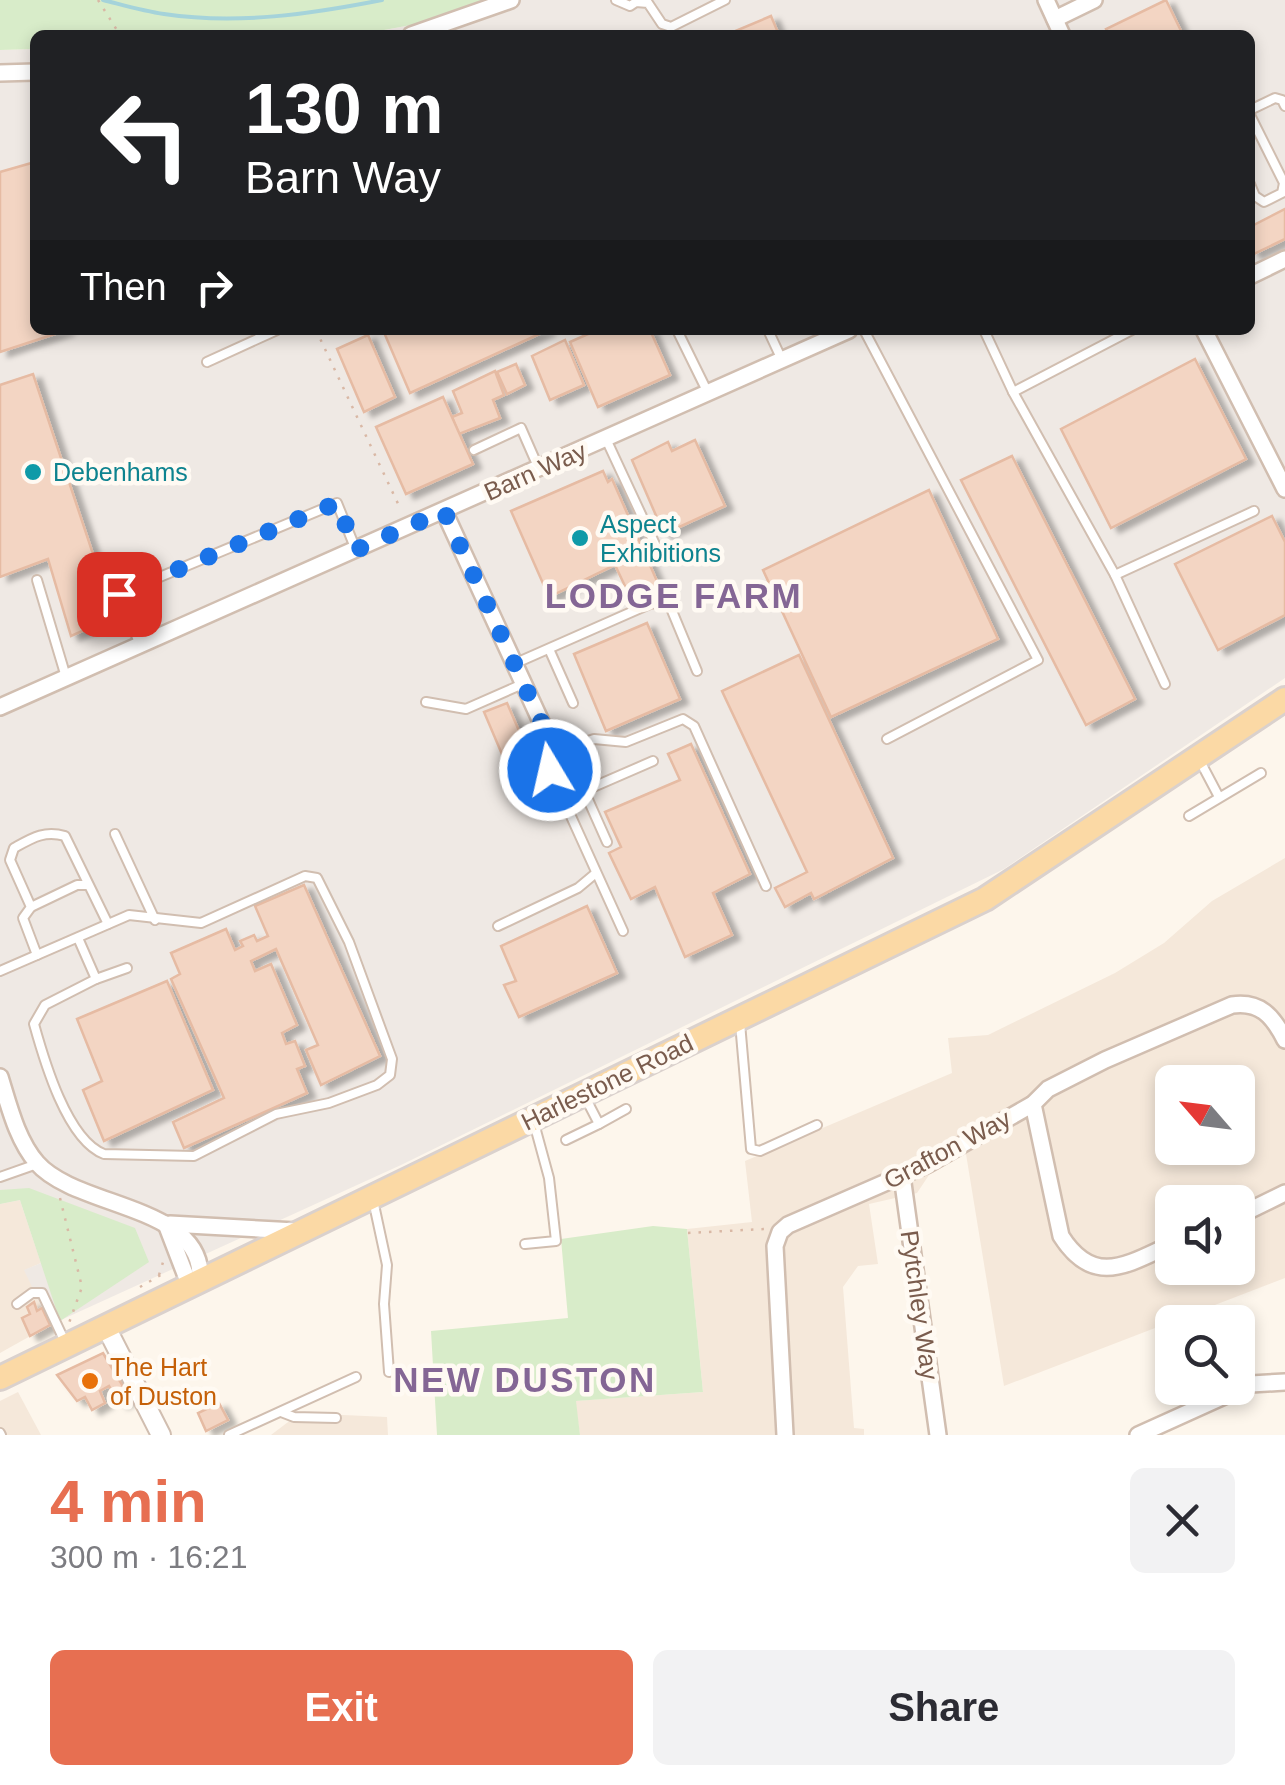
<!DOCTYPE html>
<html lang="en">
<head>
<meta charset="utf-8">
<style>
	:root { --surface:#fff; --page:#f2f2f3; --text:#2b2b33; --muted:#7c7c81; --accent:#e76f51 }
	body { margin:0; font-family:Arial,sans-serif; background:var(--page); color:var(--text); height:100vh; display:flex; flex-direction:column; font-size:38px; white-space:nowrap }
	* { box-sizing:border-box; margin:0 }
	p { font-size:32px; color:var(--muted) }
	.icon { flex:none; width:55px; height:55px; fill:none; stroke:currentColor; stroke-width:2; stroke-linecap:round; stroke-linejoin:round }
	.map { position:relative; height:1435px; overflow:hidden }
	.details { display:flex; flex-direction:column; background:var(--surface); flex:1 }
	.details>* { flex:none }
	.banner { position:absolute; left:30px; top:30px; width:1225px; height:305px; border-radius:15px; box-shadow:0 5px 15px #0003; background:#202124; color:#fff; overflow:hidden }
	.needle { width:65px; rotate:298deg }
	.tools { position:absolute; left:1155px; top:1065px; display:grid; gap:20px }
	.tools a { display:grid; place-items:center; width:100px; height:100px; border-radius:15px; background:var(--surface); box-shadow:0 5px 15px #0003; font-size:50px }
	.pin { position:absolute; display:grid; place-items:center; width:85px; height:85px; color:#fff; margin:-42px; border-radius:20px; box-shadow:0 5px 15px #0006 }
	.me { position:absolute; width:110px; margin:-55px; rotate:351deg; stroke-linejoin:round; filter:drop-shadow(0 0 8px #0008) }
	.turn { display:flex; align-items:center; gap:35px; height:210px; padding:0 50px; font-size:45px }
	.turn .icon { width:130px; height:130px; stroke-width:2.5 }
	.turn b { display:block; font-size:70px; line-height:85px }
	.then { display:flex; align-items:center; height:95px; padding:0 50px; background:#0003; gap:20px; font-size:38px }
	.round { display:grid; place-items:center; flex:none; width:105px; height:105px; border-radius:15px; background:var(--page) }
	.summary { display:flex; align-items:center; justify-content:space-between; height:170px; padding:0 50px }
	h1 { font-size:60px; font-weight:800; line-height:75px; color:var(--accent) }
	.primary-button { display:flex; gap:20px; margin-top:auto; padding:20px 50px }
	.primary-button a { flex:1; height:115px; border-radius:15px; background:var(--accent); color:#fff; font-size:40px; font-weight:800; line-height:115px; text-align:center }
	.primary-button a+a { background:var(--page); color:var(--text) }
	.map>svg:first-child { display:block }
</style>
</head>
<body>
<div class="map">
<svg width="1285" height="1435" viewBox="0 0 1285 1435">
	<defs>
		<filter id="shadow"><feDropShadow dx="8" dy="4.5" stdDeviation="2.5" flood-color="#0004"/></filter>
	</defs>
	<rect width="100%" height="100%" fill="#fdf6ec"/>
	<g fill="#f5e8da" fill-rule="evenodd">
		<path d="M1285,858V1278L1004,1386L966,1154L929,1175L917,1193L869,1204L878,1264L858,1266L843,1287L854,1428L864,1429V1435H580L575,1401L703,1392L687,1229L752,1222L745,1161L952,1073L948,1038L988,1035L1115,973L1164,943L1212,901ZM1172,1082H1238V1148H1172ZM1172,1202H1238V1268H1172Z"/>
		<polygon points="20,1200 41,1263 25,1270 50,1325 0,1353 0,1204"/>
		<polygon points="18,1392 41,1435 0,1435 0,1401"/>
		<polygon points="300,1413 387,1417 388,1435 271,1435"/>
	</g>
	<polygon fill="#efe9e4" points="484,0 1285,0 1285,678 1004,869 401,1165 50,1325 24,1270 41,1263 20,1200 0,1204 0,50 35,49 35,330 1250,330 1250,35 357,35 422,23"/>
	<g fill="#d8ecc9">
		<polygon points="0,0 484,0 422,23 357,35 35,35 35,49 0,50"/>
		<polygon points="29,1188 135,1228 149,1262 60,1321 20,1200 0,1204 0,1190"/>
		<polygon points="653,1226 687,1229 703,1392 576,1401 580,1435 437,1435 431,1331 568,1318 561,1239"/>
	</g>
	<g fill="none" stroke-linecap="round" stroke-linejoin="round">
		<path stroke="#a5d3da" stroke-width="4" d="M103,0C123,5 143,11 164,14C237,25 311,14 382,0"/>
	</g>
	<g fill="#f3d5c3" stroke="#e6bba3" stroke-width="2.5" filter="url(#shadow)">
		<polygon points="1166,0 1183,35 1109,35 1106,29"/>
		<polygon points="771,16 779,35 726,35"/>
		<polygon points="35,162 35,330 67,330 0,352 0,172"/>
		<polygon points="1285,209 1285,239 1254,254 1250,249 1250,227"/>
		<polygon points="383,330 548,330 410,393"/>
		<polygon points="597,330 650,330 670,375 598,407 570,342"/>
		<polygon points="368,335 395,397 364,412 337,349"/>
		<polygon points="565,340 584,385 550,400 532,356"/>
		<polygon points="1195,359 1246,459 1111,528 1061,429"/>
		<polygon points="516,364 525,385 507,394 497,372"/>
		<polygon points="495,371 504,395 493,400 500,418 459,434 452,417 462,413 453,391"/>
		<polygon points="33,374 114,617 71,636 48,559 0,577 0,385"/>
		<polygon points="443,397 473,464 406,494 376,427"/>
		<polygon points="695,440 725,506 664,534 632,460 668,442 672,451"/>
		<polygon points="1012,456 1135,699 1086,725 961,480"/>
		<polygon points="603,471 608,482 612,479 660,588 633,603 615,565 549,597 511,511"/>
		<polygon points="929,490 998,639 831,717 763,570"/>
		<polygon points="1272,516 1285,542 1285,615 1218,650 1175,564"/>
		<polygon points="647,623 680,699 606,731 574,654"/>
		<polygon points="799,655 893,858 814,899 811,893 785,907 775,888 807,872 722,691"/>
		<polygon points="507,703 529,754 507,766 484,712"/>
		<polygon points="691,744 750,874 713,893 732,935 685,957 655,887 631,899 609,853 621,847 605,812 680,780 668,754"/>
		<polygon points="304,885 380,1056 321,1085 306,1050 318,1045 276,949 251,961 255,971 271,964 297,1025 282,1033 286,1044 295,1041 305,1066 297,1069 307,1093 184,1148 173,1122 224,1098 171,979 180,974 171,953 226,929 235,950 243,946 240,941 254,935 257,941 268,936 255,906"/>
		<polygon points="587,906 617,973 519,1017 504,985 516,981 501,946"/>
		<polygon points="167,981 213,1090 104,1141 83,1090 102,1081 77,1019"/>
		<polygon points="34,1302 37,1311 42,1308 50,1325 30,1336 22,1318 30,1314 27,1307"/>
		<polygon points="103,1353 130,1398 120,1404 109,1386 100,1391 105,1403 92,1410 85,1397 77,1401 57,1375"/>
		<polygon points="219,1403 228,1420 206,1431 198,1413"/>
	</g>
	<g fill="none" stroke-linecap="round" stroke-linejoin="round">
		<g stroke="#d1beb0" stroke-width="12">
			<g id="service">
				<polyline points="616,0 630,6 636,2 648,3 662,24 671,27 725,0"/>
				<polyline points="1250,110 1275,98 1282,100 1285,106"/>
				<polyline points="1250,115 1284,183 1282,193 1264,202 1255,196 1250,184"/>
				<polyline points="677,330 708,393"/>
				<polyline points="768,330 782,360"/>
				<polyline points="864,330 1038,660 887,739"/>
				<polyline points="984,330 1013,392 1115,575 1254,511"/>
				<polyline points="207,362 277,330"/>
				<polyline points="1013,392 1132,330"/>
				<polyline points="606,439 660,555"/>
				<polyline points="474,450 521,428 539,469"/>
				<polyline points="1115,575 1165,684"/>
				<polyline points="37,580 66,677"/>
				<polyline points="140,645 119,594 337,503 356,550"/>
				<polyline points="549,649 573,703"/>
				<polyline points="516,663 652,603 670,606 697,671"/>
				<polyline points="426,702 466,709 525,683"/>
				<polyline points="565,748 607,842"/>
				<polyline points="1200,761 1219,797"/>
				<polyline points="584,791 653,761"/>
				<polyline points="1189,816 1261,773"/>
				<polyline points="115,834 155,920"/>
				<polyline points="31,907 77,885 87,885"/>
				<polyline points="498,926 578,888 596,873"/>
				<polyline points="623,931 550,770 555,752 594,739 626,742 683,719 694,726 766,886"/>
				<path d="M37,955L23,918L31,907L10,860L14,848C32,838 44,830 65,836L108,924"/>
				<path d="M0,971L129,915L201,923L305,876L317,878L349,942L392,1059L390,1075L377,1085L329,1103L276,1114L194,1156L104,1154C67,1140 44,1060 34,1024L45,1005L96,979L78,938"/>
				<polyline points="96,979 127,968"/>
				<polyline points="740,1023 751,1149 760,1151 817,1125"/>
				<polyline points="585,1097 599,1124 626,1109"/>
				<polyline points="566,1140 599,1124"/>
				<polyline points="0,1177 37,1164"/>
				<polyline points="373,1200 387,1265 384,1304 389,1372"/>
				<polyline points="525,1244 556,1241 549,1178 534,1123"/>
				<polyline points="17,1304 32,1293 42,1293 65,1342"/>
				<polyline points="281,1412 294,1417 336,1418"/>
				<polyline points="0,1433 1,1435"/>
				<polyline points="229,1435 356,1377"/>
			</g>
		</g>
		<g stroke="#d1beb0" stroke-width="20">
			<g id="minor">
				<polyline points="1046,0 1062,35"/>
				<polyline points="1055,19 1094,0"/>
				<polyline points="411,35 511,0"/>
				<polyline points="0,73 35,72"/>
				<polyline points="1250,276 1285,259"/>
				<polyline points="1204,330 1285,489"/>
				<polyline points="444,511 555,752"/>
				<polyline points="0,707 849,330"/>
				<path d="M0,1077C9,1106 17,1140 37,1163C76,1208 203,1205 200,1278"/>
				<path d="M1033,1104L1061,1236C1094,1288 1128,1264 1172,1244"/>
				<polyline points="902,1176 938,1435"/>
				<polyline points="1238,1216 1285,1193"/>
				<polyline points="166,1224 189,1284"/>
				<polyline points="170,1224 296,1231"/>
				<path d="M785,1435L775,1246L780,1232L788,1225L928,1164L1033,1104L1048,1089L1105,1060L1232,1005C1260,1001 1273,1016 1285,1040"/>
				<polyline points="1138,1435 1251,1384 1285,1382"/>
			</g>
		</g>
		<g stroke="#d1beb0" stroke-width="22">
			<polyline id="tertiary" points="106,1327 161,1435"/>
		</g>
		<g stroke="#dad1cd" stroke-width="28">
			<polyline id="primary" points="0,1378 985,899 1285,699"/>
		</g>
		<g stroke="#d9b8a5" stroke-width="2.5" stroke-dasharray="2.5 8" stroke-linecap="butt">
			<polyline points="98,0 120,35"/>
			<polyline points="316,330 401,510"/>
			<polyline points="60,1198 82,1287 69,1323"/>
			<polyline points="688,1233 764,1229"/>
			<polyline points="159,1275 164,1259"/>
			<polyline points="140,1287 166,1272"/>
		</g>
		<use href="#service" stroke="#fff" stroke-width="8"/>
		<use href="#minor" stroke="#fff" stroke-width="15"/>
		<use href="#tertiary" stroke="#fff" stroke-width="18"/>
		<use href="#primary" stroke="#fbd9a5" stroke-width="22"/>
	</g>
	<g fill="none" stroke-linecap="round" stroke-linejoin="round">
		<polyline stroke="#1a73e8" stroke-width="18" stroke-dasharray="0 32.4" points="119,594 337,503 356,550 444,511 555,752 550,770"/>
	</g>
	<g fill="#0f9aa8" stroke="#fffaf3" stroke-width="4">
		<circle cx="33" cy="472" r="10"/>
		<circle cx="580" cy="538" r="10"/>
	</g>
	<circle fill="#e8710a" stroke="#fffaf3" stroke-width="4" cx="90" cy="1381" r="10"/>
	<g text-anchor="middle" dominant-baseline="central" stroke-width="9" stroke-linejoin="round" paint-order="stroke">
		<g font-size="25" fill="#7a5c4d" stroke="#fffaf3">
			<text transform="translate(535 471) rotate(-24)">Barn Way</text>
			<text transform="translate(607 1082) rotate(-26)">Harlestone Road</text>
			<text transform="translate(947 1149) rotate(-28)">Grafton Way</text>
			<text transform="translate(920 1305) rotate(82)">Pytchley Way</text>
		</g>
		<g font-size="25" fill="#0d838f" stroke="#fffaf3" text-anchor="start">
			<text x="53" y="472">Debenhams</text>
			<text x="600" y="524">Aspect<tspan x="600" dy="29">Exhibitions</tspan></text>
		</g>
		<g font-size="25" fill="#c56008" stroke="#fffaf3" text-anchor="start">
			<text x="110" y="1367">The Hart<tspan x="110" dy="29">of Duston</tspan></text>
		</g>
		<g font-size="35" font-weight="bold" letter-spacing="2.5" fill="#846695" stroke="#fffaf3">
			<text x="674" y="595">LODGE FARM</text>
			<text x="525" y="1379">NEW DUSTON</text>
		</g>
	</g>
</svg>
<div class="tools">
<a><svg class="needle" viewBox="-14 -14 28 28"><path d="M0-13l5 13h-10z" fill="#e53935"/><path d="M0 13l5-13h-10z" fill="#7c7c81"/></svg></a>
<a><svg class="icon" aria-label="sound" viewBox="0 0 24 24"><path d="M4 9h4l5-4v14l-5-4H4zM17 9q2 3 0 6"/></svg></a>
<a><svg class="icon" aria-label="search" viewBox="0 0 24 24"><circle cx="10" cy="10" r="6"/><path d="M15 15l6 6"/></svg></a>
</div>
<div class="pin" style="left:119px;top:594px;background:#d93025"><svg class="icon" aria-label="arrive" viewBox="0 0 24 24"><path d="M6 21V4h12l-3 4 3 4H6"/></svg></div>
<svg class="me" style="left:550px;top:770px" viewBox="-20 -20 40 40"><circle r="17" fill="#1a73e8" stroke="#fff" stroke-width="3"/><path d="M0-11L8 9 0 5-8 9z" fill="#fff"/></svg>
<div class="banner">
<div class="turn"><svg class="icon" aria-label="left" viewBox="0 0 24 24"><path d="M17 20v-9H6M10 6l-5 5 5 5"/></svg><div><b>130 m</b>Barn Way</div></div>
<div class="then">Then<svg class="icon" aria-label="right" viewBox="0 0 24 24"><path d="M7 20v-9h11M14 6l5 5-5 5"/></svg></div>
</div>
</div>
<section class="details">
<div class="summary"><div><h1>4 min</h1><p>300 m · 16:21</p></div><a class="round"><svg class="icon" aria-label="close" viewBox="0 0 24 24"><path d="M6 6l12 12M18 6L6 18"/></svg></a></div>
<div class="primary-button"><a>Exit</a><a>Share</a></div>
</section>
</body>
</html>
